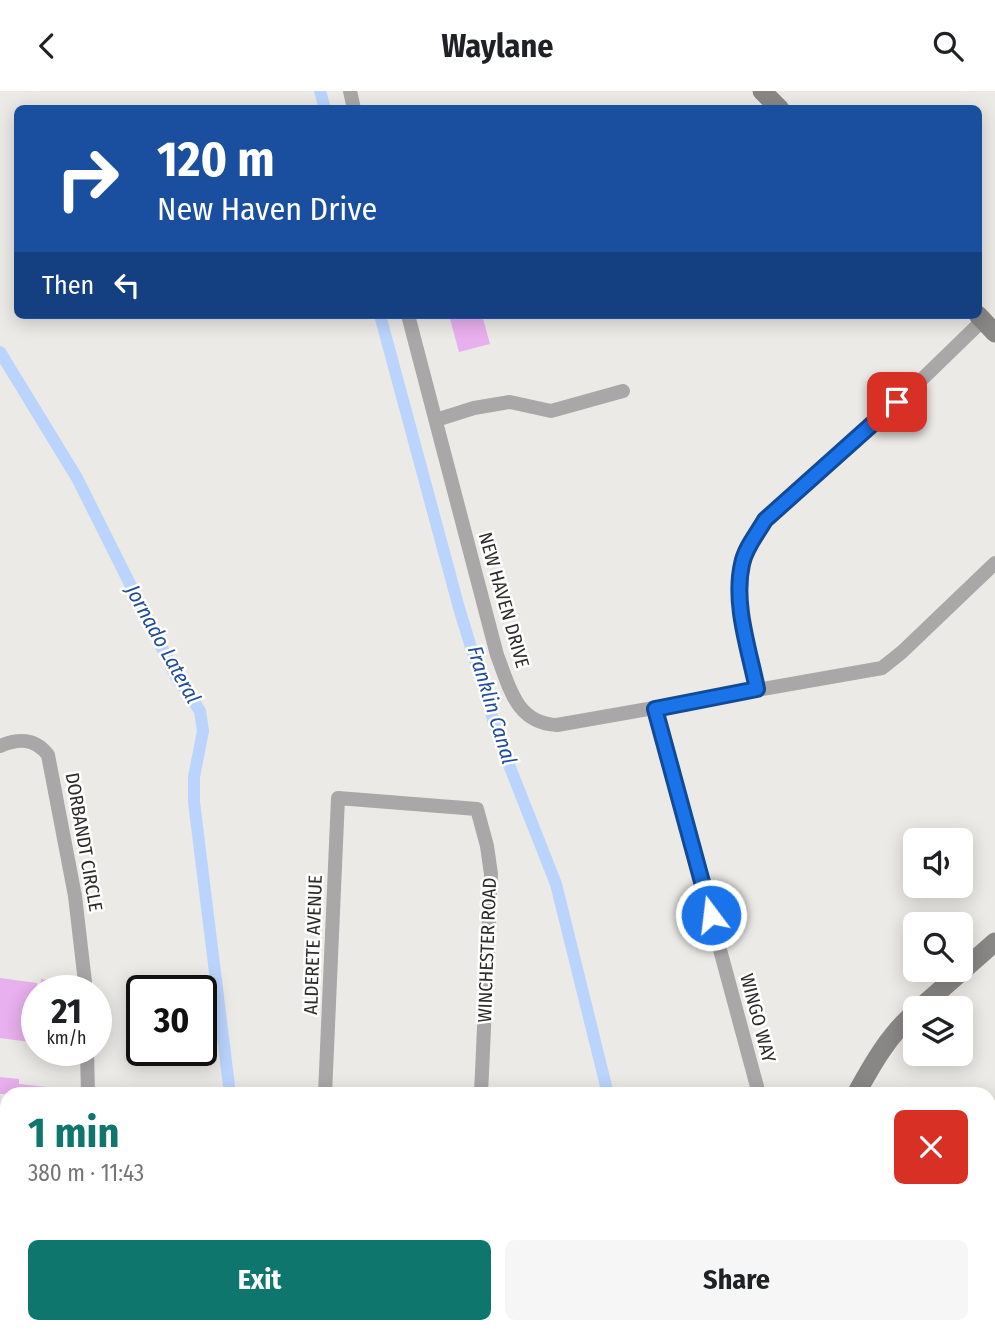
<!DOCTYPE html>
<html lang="en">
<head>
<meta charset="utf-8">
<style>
	:root { --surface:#fff; --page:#f6f6f6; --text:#202124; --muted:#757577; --accent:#0f766e }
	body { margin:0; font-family:"Fira Sans Condensed",sans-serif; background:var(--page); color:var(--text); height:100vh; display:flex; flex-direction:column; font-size:26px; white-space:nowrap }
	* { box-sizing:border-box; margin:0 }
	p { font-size:23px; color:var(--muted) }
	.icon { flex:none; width:38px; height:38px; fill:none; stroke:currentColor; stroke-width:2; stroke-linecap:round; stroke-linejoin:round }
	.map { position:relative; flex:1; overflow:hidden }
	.drawer { position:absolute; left:0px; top:996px; width:996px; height:247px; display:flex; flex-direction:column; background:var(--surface); border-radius:21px 21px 0 0; box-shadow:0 4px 18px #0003 }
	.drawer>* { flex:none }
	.top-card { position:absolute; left:14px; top:14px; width:968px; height:214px; border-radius:10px; box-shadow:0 4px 18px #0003; background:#1a4fa0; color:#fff; overflow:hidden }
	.buttons { position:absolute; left:903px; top:737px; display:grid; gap:14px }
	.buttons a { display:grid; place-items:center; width:70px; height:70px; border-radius:10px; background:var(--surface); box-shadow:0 4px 18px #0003; font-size:35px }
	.speed { position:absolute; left:21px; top:884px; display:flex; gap:14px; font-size:35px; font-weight:700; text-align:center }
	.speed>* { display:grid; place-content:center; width:91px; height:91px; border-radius:50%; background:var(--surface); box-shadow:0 4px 18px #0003; line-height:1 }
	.speed small { font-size:18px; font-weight:400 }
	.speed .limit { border:4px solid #111; border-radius:10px; background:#fff; color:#111 }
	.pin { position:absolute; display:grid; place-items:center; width:60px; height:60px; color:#fff; margin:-30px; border-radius:14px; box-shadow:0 4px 10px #0006 }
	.me { position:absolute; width:77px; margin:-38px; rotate:345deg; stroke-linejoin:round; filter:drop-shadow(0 0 5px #0008) }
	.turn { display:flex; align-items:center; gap:24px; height:147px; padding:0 28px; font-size:32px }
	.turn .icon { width:91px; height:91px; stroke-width:2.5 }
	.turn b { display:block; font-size:49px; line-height:60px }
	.then { display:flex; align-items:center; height:66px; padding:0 28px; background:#0003; gap:14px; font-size:26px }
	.round { display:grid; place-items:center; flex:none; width:74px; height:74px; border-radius:10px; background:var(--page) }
	.head { display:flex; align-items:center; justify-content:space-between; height:119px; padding:0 28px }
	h1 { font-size:42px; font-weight:700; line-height:52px; color:var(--accent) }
	.cta { display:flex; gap:14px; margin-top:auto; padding:14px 28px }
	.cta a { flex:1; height:80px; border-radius:10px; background:var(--accent); color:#fff; font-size:28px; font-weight:700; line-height:80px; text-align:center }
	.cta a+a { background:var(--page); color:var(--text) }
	header { display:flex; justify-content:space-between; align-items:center; height:91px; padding:0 28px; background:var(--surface); font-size:32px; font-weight:700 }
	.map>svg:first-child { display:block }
</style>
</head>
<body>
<header><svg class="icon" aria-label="back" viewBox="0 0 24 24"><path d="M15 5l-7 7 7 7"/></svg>Waylane<svg class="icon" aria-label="search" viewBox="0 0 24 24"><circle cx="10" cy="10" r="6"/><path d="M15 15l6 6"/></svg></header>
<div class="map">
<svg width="995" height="1242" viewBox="0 0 995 1242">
	<rect width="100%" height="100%" fill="#ebeae6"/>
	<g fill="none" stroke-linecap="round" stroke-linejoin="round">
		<g stroke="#bbd4fd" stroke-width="12">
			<polyline points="320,0 325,18"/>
			<polyline points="380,224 459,517 500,651 556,793 608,1003"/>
			<polyline points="0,261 77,387 177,587 200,620 203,640 194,686 194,711 230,1003"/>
			<polyline points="669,1236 670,1242"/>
			<polyline points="244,1242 244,1236"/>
		</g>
	</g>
	<g fill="#e8b0ee">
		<polygon points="449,224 482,224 490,253 459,261"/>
		<polygon points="0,887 37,892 37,952 0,947"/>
		<polygon points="41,888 57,890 56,900 40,900"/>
		<polygon points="0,986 19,988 19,993 47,996 47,1003 0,1003"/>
	</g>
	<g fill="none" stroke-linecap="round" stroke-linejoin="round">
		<g stroke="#a9a7a7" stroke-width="14">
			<polyline points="350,0 354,18"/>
			<path d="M408,224L497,564C510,597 516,632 557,634L882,577L902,561L995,472"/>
			<polyline points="436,329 474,317 510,311 551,320 623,300"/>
			<path d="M757,598C749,558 733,513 742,473C745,457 757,442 765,429L915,295L983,229"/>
			<polyline points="655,618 759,1003"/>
			<path d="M0,655C19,647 35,647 48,664L75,805L86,900"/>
			<polyline points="87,959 88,1003"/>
			<polyline points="325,1003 338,707 477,718 487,755 491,783 481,1003"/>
			<polyline points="989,1061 995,1056"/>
			<polyline points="786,1236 789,1242"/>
			<polyline points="96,1242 96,1236"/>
			<polyline points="310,1242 311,1236"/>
		</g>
		<g stroke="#898686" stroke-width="19">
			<polyline points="762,0 780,18"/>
			<polyline points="978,224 995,242"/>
			<polyline points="920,917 995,851"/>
			<path d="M856,1003C873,972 889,944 915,921"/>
			<polyline points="0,1189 7,1189"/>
			<polyline points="470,1242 470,1236"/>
		</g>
	</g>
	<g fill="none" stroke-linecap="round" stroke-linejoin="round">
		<g stroke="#114b97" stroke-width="18">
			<path id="route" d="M711,824L655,618L757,598C749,558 733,513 742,473C745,457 757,443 765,429L897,311"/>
		</g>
		<use href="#route" stroke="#1a73e8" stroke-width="12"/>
	</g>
	<g text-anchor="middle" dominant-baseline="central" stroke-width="5" stroke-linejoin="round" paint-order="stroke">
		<g font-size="19" fill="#2d2c2b" stroke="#fff">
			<text transform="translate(504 509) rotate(74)">NEW HAVEN DRIVE</text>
			<text transform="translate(84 751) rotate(80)">DORBANDT CIRCLE</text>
			<text transform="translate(313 854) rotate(-88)">ALDERETE AVENUE</text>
			<text transform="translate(487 859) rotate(-88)">WINCHESTER ROAD</text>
			<text transform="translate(758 927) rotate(75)">WINGO WAY</text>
		</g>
		<g font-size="21" font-style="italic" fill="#204c99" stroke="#fff">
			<text transform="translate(163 553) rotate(61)">Jornado Lateral</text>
			<text transform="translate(492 614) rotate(73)">Franklin Canal</text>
		</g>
	</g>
</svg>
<div class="buttons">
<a><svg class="icon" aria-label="sound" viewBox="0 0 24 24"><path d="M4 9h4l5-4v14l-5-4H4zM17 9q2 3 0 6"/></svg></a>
<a><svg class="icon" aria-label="search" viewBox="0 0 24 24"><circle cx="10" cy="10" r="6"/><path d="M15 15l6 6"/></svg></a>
<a><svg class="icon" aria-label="layers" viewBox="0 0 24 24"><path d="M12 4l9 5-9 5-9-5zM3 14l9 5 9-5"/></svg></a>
</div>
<div class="speed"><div>21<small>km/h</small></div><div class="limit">30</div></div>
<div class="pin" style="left:897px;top:311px;background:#d93025"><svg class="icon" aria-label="arrive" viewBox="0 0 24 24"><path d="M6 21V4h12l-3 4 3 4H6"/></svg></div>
<svg class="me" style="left:711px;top:824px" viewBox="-20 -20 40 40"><circle r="17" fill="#1a73e8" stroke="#fff" stroke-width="3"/><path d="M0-11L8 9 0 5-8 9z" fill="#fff"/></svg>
<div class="top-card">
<div class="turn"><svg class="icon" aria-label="right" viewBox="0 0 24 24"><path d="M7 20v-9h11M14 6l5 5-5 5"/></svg><div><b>120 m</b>New Haven Drive</div></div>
<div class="then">Then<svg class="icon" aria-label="left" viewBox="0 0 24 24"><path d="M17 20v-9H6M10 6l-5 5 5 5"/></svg></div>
</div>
<section class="drawer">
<div class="head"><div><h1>1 min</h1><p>380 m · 11:43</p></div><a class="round" style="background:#d93025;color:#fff"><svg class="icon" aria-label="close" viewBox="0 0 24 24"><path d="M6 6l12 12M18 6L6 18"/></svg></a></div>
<div class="cta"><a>Exit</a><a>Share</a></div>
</section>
</div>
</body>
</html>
